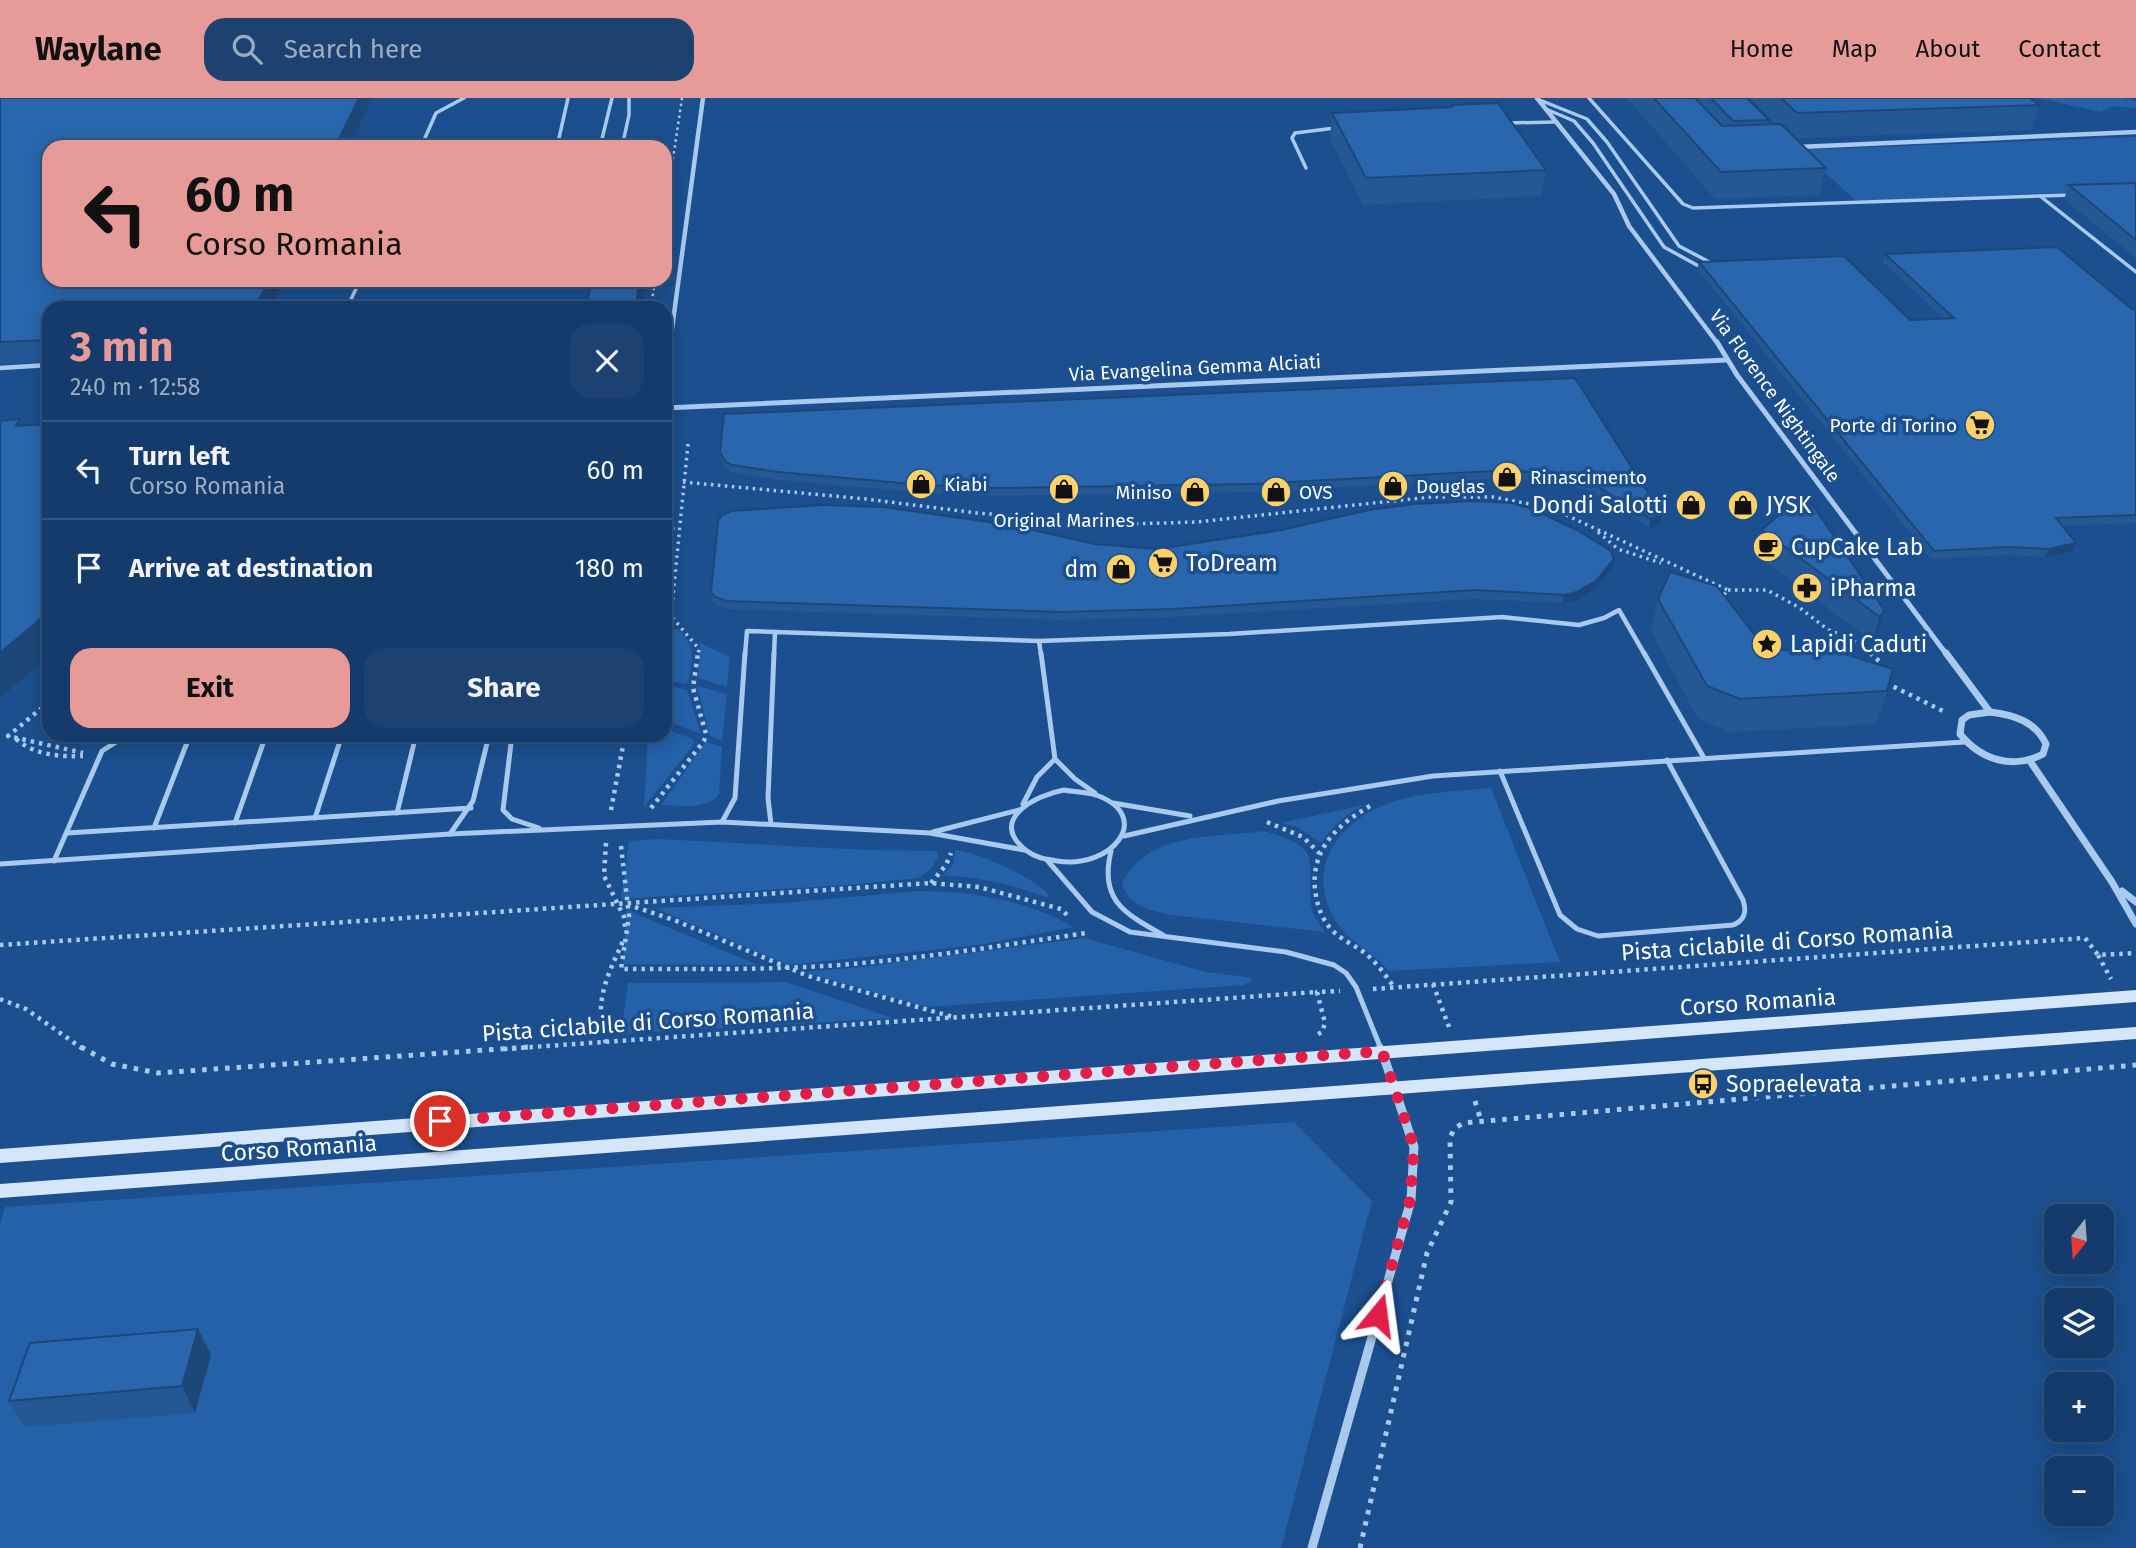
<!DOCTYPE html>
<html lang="en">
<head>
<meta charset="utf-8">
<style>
	:root { --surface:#143b6b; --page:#1d4271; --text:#f1f3f6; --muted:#9dadc1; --line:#33557e; --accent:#e69b98 }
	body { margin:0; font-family:"Fira Sans",sans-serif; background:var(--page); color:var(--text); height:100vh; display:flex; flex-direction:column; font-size:26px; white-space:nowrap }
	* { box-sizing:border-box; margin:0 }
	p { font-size:23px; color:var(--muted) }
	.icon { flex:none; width:38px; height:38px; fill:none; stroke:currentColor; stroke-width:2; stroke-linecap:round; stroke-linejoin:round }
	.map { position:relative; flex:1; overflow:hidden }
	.details { position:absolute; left:42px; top:203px; width:630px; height:441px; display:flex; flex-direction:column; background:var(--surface); border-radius:21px; box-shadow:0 4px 18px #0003,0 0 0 2px var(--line) }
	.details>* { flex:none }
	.top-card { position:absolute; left:42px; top:42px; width:630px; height:147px; border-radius:21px; box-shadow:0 4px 18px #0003,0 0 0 2px var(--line); background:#e69b98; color:#111; overflow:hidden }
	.needle { width:46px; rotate:197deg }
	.buttons { position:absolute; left:2044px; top:1106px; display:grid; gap:14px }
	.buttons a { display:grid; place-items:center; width:70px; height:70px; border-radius:14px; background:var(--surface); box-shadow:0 4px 18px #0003,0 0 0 2px var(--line); font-size:35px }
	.pin { position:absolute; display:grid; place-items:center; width:60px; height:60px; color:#fff; margin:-30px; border:4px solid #fff; border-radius:50%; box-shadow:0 2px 7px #0007 }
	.me { position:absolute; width:77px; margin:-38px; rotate:16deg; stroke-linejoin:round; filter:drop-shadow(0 0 5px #0008) }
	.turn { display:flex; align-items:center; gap:24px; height:147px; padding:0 28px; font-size:32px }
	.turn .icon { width:91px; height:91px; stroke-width:2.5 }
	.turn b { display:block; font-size:49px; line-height:60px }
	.round { display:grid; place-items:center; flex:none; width:74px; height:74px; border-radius:21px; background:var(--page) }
	.headline { display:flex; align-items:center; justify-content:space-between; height:119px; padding:0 28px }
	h1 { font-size:42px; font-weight:700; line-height:52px; color:var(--accent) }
	.primary-button { display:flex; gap:14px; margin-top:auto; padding:14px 28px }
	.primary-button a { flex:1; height:80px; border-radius:21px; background:var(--accent); color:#111; font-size:28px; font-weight:700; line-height:80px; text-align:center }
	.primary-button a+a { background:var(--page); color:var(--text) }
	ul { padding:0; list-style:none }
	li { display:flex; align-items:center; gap:21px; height:98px; padding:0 28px; border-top:2px solid var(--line) }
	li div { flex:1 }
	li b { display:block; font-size:26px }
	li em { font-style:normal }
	header { display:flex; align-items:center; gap:42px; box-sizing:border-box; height:98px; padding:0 35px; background:var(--accent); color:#111 }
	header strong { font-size:33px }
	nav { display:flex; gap:38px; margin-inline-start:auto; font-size:24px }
	.search { width:490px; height:63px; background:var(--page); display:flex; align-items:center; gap:18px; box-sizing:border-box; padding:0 24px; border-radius:21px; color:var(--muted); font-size:26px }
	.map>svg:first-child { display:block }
</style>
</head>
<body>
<header>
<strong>Waylane</strong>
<div class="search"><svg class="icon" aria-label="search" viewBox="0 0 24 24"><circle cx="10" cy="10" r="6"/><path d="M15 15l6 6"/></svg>Search here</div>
<nav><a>Home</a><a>Map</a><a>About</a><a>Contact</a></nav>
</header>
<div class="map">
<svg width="2136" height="1450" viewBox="0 0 2136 1450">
	<rect width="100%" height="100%" fill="#1b4f8f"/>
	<g fill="#2461a8">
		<polygon points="2040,0 2122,0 2136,3 2136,10 2114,8 2100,14"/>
		<polygon points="2136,39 2136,92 1856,103 1801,52"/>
		<path d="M679,531C695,549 693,561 688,584L684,586L665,582V533Z"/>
		<polygon points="700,545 730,559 727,589 698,580"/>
		<polygon points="665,586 687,592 701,636 665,622"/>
		<polygon points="697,588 727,596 722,643 710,638"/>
		<polygon points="665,631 693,641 695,645 644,709 648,637 665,637"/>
		<path d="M706,644L722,649L719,696C707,713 680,707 661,707Z"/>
		<path d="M1491,690L1560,864L1389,873C1373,855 1348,843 1335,822C1303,768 1342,719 1395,703C1425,694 1460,693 1491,690Z"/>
		<path d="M1364,707C1345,717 1333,728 1321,745L1297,729L1281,725Z"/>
		<path d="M1264,733C1278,737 1293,741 1304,751C1316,762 1306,798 1313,815C1316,822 1321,828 1325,834L1171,817C1150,812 1129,809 1122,786C1146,733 1215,740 1264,733Z"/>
		<polygon points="658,741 866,752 937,753 938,759 930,772 918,780 849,787 621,801 629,743"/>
		<path d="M955,752C978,754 1036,780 1049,797L1048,800C1014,787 978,778 942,778L953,767Z"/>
		<path d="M918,793C972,793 1026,802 1074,829L979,847L788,867L655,810L782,805Z"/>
		<polygon points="627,812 758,867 623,866"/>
		<polygon points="1084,840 1206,874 1248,879 1253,882 1245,887 926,909 804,874 862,869"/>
		<polygon points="786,884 892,920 621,936 628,885"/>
		<polygon points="1294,1024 1372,1103 1281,1450 0,1450 0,1126 5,1109"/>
	</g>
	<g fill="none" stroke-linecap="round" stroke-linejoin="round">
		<g stroke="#a9c9ee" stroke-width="2.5" stroke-dasharray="2.5 3.5" stroke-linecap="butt">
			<polyline points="665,115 682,0"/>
			<polyline points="651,210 655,182"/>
		</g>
		<g stroke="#a9c9ee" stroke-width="3.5" stroke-dasharray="2.5 4.5" stroke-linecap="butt">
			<polyline points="688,346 671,518 699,551 698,557"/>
			<polyline points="683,384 866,401 977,415 1128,426 1197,424 1430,399 1493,399 1551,410 1728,492 1721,500"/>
			<polyline points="665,431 679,430"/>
			<polyline points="1598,434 1618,451 1661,465"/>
			<polyline points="1728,492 1767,492 1800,510 1827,531 1862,547 1872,557"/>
		</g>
		<g stroke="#a9c9ee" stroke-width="4.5" stroke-dasharray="3.5 5" stroke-linecap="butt">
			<polyline points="1870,555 1879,563 1875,568"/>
			<polyline points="1886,585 1947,615"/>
			<polyline points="49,604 8,638 83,655"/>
			<path d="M16,641C35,657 59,659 83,658"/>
			<path d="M1370,708C1337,727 1311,751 1315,792C1317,806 1321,820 1331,831C1341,842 1355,847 1366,856C1377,865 1386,878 1394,889"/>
			<polyline points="651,710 704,643 706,636 693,590 698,555"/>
			<polyline points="611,712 625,637"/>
			<polyline points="1267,724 1303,739 1319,755"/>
			<polyline points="606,745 604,778 624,819 625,829"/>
			<path d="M621,748L629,818L621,871C689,871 757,872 825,868C913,862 999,848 1086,835"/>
			<polyline points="931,785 946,767 951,755"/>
			<polyline points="635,809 674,822 808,878 953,919"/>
			<polyline points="0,847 930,785 979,789 1061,811 1070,820"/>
			<polyline points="2098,857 2111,881"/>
			<polyline points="1433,886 1449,929"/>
			<polyline points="1373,891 2085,840 2098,857 2136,855"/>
			<polyline points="0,901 26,911 83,951"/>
			<polyline points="1318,936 1322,934 1325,925 1317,894 1340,893"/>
			<path d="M606,945C593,903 607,879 624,841"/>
			<polyline points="504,951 1317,894"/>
		</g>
		<g stroke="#a9c9ee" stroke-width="5" stroke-dasharray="4.5 7" stroke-linecap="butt">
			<polyline points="81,949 112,966 158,975 529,949"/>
			<polyline points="1475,1003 1481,1023"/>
			<polyline points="1360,1450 1427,1155 1451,1104 1450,1040 1454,1031 1463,1025 2136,967"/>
		</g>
		<g stroke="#a9c9ee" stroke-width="3.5">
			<polyline points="1589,0 1683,106 1693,110 2040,98"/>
			<polyline points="1537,1 1587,21 1607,44 1679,148 1715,167"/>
			<polyline points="1546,11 1574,23 1593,45 1664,149 1704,171"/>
			<polyline points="1506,25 1555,24"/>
			<polyline points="421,49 436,15 464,0"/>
			<polyline points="557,49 568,0"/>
			<polyline points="600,49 612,0"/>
			<polyline points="622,49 629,17 629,0"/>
			<polyline points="1306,70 1292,40 1295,35 1335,30"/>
			<polyline points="2072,97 2040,98 2136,174"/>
			<polyline points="347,210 360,182"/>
		</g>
		<g stroke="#a9c9ee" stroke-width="4.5">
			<polyline points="0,270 49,267"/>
			<polyline points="1039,543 1041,557"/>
			<polyline points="745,557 747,533 775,534"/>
			<polyline points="774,557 775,534 1039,543 1229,536 1502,519 1579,527 1604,520 1619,512 1645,557"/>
		</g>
		<g stroke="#a9c9ee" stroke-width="5">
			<polyline points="1041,555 1055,661 1075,681 1095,695"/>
			<polyline points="1644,555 1704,660"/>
			<polyline points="512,637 503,712 512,721 539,730"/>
			<path d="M1500,673L1560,817L1577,831L1598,838L1733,827C1745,822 1747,814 1743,802L1667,662"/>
			<path d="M1064,692C1074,694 1086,694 1096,697C1155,718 1112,772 1057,763C1046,761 1036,760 1027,753C986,722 1036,697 1064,692Z"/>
			<polyline points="1113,705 1190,718"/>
			<polyline points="1023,706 1037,679 1055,661"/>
			<polyline points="397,715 416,637"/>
			<polyline points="315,720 342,637"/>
			<polyline points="722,724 735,700 745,555"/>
			<polyline points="235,725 266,637"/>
			<polyline points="771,726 768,700 774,555"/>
			<polyline points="154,730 190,637"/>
			<polyline points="933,734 1019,712"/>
			<polyline points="67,735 471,710"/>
			<polyline points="450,736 473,703 489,637"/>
			<polyline points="1124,738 1278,703 1433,678 1965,644"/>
			<path d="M1111,753C1099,802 1124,815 1163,837"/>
			<polyline points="1047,762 1092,814 1130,834 1286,854 1334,867 1346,875 1356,889 1381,951"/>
			<polyline points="54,763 102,653 127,637"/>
			<polyline points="0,766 450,736 722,724 930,735 1024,752"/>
		</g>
		<polyline stroke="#a9c9ee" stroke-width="7" points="1380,949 1382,953"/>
		<g stroke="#a9c9ee" stroke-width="4.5">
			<polyline points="1537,0 1614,96 1629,128 1718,246"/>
			<polyline points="1798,49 2136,34"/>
			<polyline points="670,246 703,0"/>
		</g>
		<g stroke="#a9c9ee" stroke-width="5">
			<polyline points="1717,244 1737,277 1947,557"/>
			<polyline points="665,279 670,244"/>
			<polyline points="665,310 1727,262"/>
		</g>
		<g stroke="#a9c9ee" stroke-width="7">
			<polyline points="1946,555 1990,614"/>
			<path d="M1990,614C2014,617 2035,623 2046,646L2043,656C2013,672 1981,662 1960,636L1962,622L1969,617Z"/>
			<polyline points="2030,663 2112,784 2136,826"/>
			<polyline points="2122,793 2136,804"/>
		</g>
		<polyline stroke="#a9c9ee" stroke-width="9" points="1312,1450 1411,1102 1414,1049 1382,953"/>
		<g fill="#d6e6fa" fill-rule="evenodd">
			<polygon points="2136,892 2136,904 0,1065 0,1051"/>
			<polygon points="2136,929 2136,941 0,1100 0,1086"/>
		</g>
	</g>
	<g fill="#245895">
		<polygon points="0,0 373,0 349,49 49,49 285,182 272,210 49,210 49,264 0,266"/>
		<polygon points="1627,0 1747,0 1769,22 1768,26 1776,26 1750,0 2030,0 2039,7 2031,32 1796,40 1826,70 1820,97 1715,101"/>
		<polygon points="1332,15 1546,72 1542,98 1363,107 1330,40"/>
		<polygon points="2136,85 2136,160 2064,101 2069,87"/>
		<polygon points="1885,156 2132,211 2136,211 2136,425 2062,428 2072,454 2045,459 2005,457 1931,461 1697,171 1699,164 1910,222 1944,221 1883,164"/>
		<polygon points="1575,280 1662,417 1660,426 1649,429 1590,393 1564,387 1511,380 1251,394 998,398 925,395 779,382 733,375 726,371 721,362 720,354"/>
		<polygon points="1762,432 1884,512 1876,537 1872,543 1755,456"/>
		<polygon points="1095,446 1157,451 1614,461 1613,469 1596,490 1575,503 1563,505 1473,501 1173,519 1060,522 727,511 716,507 712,502 711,494"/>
		<polygon points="1658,501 1753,535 1783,552 1887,593 1876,626 1731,634 1698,621 1651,533"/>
		<polygon points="198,1231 211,1257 195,1315 25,1329 9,1303"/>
	</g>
	<g fill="#1d4779">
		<polygon points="359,0 373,0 349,49 335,49"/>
		<polygon points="269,182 285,182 272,210 255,210"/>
		<polygon points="640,182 646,182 646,184 642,210 635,210"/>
		<polygon points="1662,417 1660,426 1649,429 1651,421"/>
		<polygon points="2076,445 2072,454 2045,459 2049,451"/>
		<polygon points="1614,461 1613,469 1596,490 1575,503 1563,505 1564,497"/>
		<polygon points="49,512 49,558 0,600 0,555"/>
		<polygon points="1884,512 1876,537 1872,543 1880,519"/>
		<polygon points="198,1231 211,1257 195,1315 182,1288"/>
	</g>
	<g fill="#2a66ad" stroke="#1d4779" stroke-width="2">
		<polygon points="0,0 359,0 335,49 49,49 49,182 269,182 255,210 49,210 49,242 0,244"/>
		<polygon points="1654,0 1695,0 1722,28 1781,26 1826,70 1721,74"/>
		<polygon points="1711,0 1747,0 1769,22 1733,23"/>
		<polygon points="1781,0 2030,0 2039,7 1797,15"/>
		<polygon points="1498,5 1546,72 1366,80 1332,15 1452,9 1452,7"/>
		<polygon points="2136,85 2136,142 2069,87"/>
		<polygon points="2057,149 2132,211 2136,211 2136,417 2056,420 2076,445 2049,451 2008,449 1934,453 1699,164 1844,158 1910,222 1954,220 1885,156"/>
		<polygon points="592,182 640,182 635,210 586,210"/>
		<polygon points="1575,280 1662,417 1651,421 1592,385 1565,379 1512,372 1251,386 998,390 924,387 778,374 732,367 725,363 720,354 724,316"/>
		<polygon points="20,321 16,328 49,326 49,512 37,524 0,555 0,323"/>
		<polygon points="1474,403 1513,405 1532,411 1577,432 1611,453 1614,461 1597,482 1577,494 1564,497 1475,492 1173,511 1060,514 726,503 715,499 711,494 718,423 722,417 731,413 823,407 883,409 1010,427 1095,446 1157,451 1281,432 1369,412 1414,406"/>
		<polygon points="1812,406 1884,512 1880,519 1762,432 1790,407"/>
		<polygon points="1670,474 1717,488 1753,535 1783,552 1797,552 1821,557 1835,553 1893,571 1887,593 1740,601 1707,588 1658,501"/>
		<polygon points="198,1231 182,1288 9,1303 30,1245"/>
	</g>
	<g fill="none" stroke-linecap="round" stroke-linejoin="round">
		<polyline stroke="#e11d48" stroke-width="12" stroke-dasharray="0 21.6" points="440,1023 1382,953 1414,1049 1410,1102 1378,1217"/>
	</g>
	<defs>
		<g id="supermarket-disc" transform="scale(1.575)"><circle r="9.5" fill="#ffd166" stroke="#1b4f8f"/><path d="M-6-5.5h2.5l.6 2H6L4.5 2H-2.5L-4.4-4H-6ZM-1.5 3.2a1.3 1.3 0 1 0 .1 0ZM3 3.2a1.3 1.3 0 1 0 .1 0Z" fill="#111"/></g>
		<g id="shop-disc" transform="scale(1.575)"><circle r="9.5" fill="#ffd166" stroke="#1b4f8f"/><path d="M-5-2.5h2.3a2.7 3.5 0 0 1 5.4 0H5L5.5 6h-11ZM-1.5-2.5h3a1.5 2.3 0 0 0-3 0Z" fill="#111"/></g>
		<g id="cafe-disc" transform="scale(1.575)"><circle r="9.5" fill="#ffd166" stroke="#1b4f8f"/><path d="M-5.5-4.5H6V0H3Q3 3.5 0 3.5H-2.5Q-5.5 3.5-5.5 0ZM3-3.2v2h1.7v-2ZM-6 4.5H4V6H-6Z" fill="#111"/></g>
		<g id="pharmacy-disc" transform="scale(1.575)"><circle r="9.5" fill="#ffd166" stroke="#1b4f8f"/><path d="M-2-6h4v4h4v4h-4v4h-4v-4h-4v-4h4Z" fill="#111"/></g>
		<g id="sight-disc" transform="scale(1.575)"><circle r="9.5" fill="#ffd166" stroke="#1b4f8f"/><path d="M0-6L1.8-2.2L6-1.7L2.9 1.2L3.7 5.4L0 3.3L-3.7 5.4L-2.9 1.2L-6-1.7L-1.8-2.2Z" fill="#111"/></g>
		<g id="bus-disc" transform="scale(1.575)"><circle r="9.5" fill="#ffd166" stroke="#1b4f8f"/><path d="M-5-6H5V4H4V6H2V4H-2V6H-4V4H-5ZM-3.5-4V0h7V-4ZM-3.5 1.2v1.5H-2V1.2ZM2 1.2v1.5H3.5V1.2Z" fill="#111"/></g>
	</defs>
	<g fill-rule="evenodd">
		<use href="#supermarket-disc" x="1980" y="327"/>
		<use href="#shop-disc" x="1507" y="379"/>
		<use href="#shop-disc" x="921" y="386"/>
		<use href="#shop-disc" x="1393" y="388"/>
		<use href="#shop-disc" x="1064" y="391"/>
		<use href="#shop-disc" x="1195" y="394"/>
		<use href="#shop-disc" x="1276" y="394"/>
		<use href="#shop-disc" x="1691" y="407"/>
		<use href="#shop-disc" x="1743" y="407"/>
		<use href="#cafe-disc" x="1768" y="449"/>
		<use href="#supermarket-disc" x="1163" y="465"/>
		<use href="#shop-disc" x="1121" y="471"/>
		<use href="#pharmacy-disc" x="1807" y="490"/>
		<use href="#sight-disc" x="1767" y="546"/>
		<use href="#bus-disc" x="1703" y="986"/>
	</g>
	<g text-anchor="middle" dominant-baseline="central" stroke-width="7" stroke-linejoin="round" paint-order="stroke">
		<g font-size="19" fill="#fff" stroke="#1b4f8f">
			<text transform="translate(1195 270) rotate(-3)">Via Evangelina Gemma Alciati</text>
			<text transform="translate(1775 298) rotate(54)">Via Florence Nightingale</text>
		</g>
		<g font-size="19" fill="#fff" stroke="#1b4f8f" text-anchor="start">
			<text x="1957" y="327" text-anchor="end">Porte di Torino</text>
			<text x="1530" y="379">Rinascimento</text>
			<text x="944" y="386">Kiabi</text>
			<text x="1416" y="388">Douglas</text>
			<text x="1172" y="394" text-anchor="end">Miniso</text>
			<text x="1299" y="394">OVS</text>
			<text x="1064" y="422" text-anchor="middle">Original Marines</text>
		</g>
		<g font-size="23" fill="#fff" stroke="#1b4f8f" text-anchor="start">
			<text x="1668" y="407" text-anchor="end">Dondi Salotti</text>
			<text x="1766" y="407">JYSK</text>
			<text x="1791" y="449">CupCake Lab</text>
			<text x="1186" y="465">ToDream</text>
			<text x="1098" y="471" text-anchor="end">dm</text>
			<text x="1830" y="490">iPharma</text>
			<text x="1790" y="546">Lapidi Caduti</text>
			<text x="1726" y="986">Sopraelevata</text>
		</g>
		<g font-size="23" fill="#fff" stroke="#1b4f8f">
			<text transform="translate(1787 843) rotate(-4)">Pista ciclabile di Corso Romania</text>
			<text transform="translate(1758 904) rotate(-4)">Corso Romania</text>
			<text transform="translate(648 924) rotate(-4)">Pista ciclabile di Corso Romania</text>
			<text transform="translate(299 1050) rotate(-4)">Corso Romania</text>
		</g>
	</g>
</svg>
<div class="buttons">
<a><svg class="needle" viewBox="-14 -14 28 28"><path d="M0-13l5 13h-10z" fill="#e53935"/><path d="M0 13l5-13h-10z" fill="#9dadc1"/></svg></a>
<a><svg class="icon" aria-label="layers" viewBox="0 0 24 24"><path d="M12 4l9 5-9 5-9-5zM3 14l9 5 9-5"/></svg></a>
<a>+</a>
<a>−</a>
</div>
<div class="pin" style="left:440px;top:1023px;background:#d93025"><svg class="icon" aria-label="arrive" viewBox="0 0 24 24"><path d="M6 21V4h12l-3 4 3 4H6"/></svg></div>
<svg class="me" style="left:1378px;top:1217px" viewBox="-20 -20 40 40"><path d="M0-17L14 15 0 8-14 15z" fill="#e11d48" stroke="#fff" stroke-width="4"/></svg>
<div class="top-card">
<div class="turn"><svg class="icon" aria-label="left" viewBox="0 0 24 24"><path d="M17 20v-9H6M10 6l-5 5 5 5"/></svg><div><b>60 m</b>Corso Romania</div></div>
</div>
<section class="details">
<div class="headline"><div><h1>3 min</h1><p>240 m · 12:58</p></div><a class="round"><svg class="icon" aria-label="close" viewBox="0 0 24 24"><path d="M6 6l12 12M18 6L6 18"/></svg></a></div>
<ul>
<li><svg class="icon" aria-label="left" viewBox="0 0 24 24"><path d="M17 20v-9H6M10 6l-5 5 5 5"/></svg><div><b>Turn left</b><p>Corso Romania</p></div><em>60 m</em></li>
<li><svg class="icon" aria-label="arrive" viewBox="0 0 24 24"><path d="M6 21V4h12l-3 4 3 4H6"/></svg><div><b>Arrive at destination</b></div><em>180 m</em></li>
</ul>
<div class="primary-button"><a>Exit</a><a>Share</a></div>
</section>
</div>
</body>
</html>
